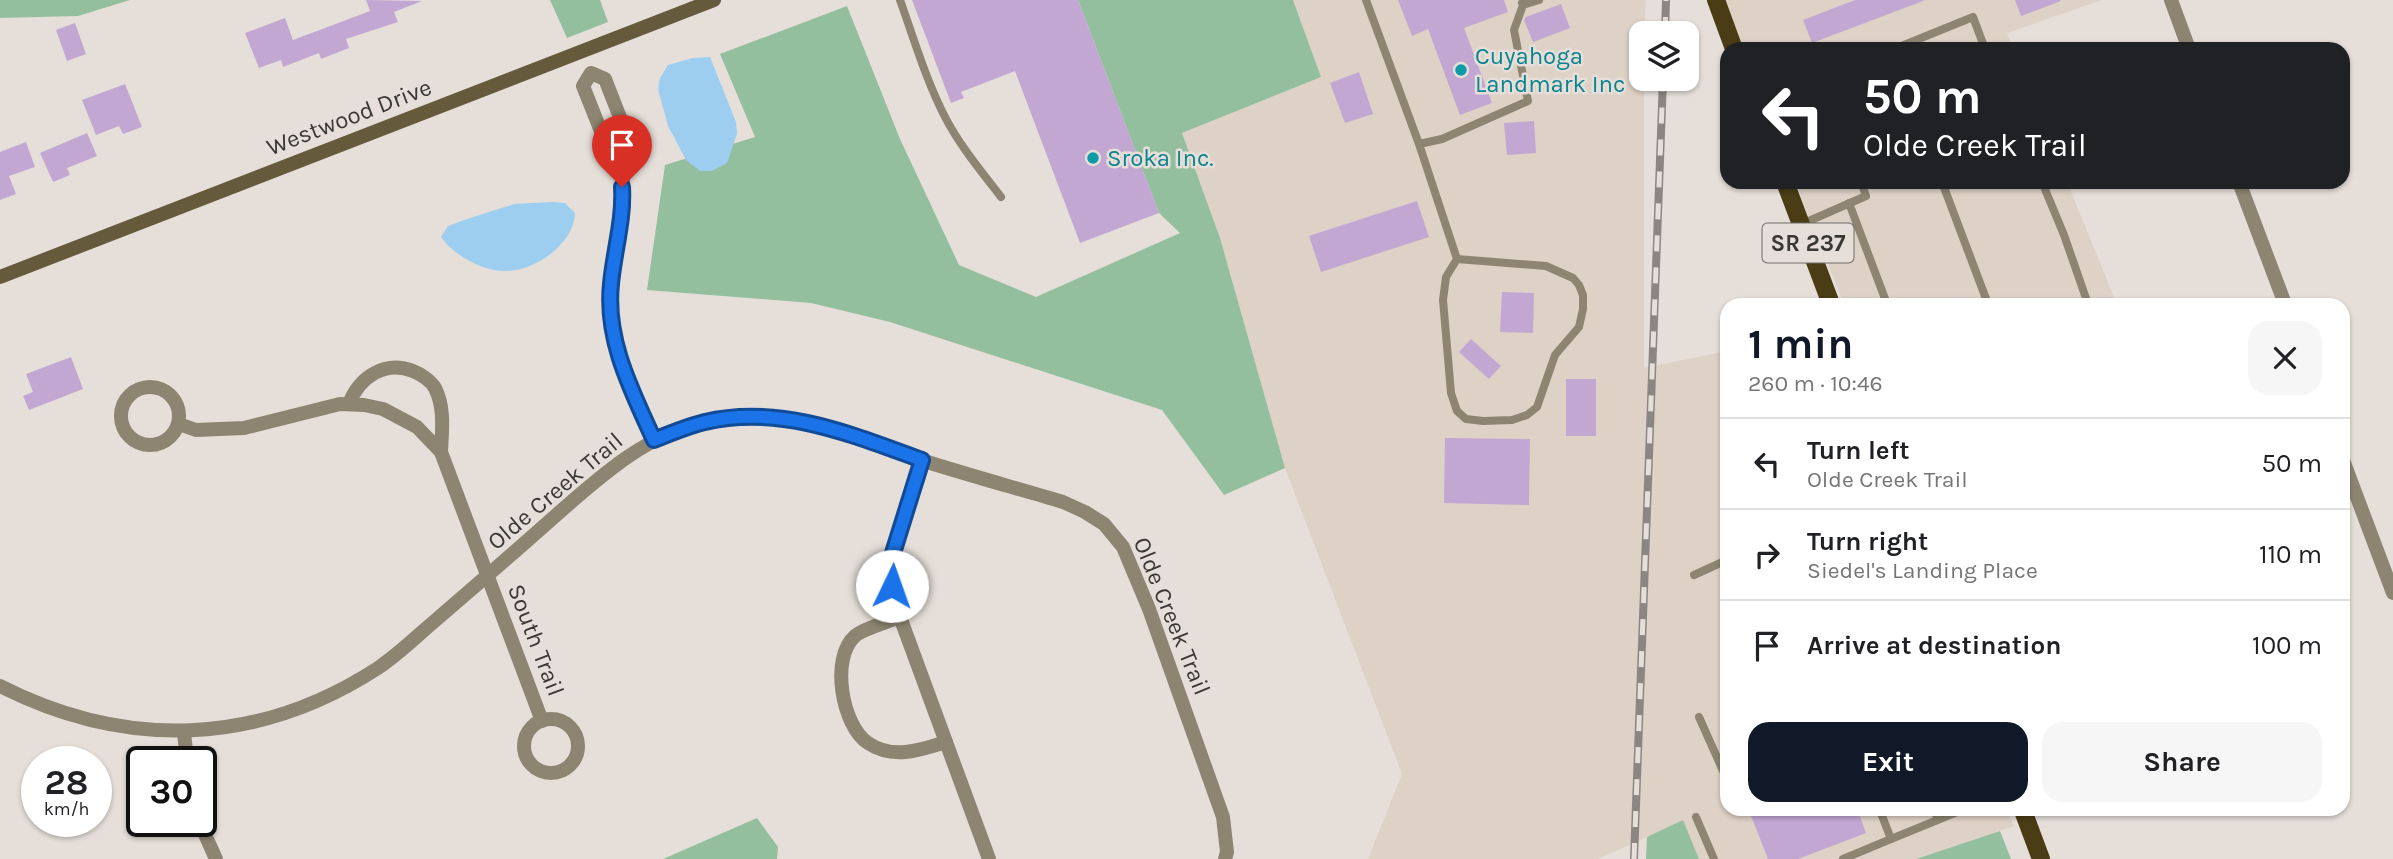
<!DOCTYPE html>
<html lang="en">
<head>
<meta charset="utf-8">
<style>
	:root { --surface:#fff; --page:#f6f6f6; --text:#202124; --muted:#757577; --line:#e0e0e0; --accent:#111827 }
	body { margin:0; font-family:Karla,sans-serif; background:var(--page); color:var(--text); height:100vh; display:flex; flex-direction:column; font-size:26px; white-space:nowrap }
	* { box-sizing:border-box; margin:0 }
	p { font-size:23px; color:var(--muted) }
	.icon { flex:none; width:38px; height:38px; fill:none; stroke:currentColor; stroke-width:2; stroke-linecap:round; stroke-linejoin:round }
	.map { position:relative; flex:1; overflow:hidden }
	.drawer { position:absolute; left:1720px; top:298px; width:630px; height:518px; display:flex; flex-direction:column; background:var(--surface); border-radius:21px; box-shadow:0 2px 5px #0004 }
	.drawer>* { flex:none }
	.guide { position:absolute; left:1720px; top:42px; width:630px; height:147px; border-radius:21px; box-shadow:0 2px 5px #0004; background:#202124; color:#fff; overflow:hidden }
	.fabs { position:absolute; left:1629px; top:21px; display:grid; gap:14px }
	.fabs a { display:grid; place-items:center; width:70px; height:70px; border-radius:14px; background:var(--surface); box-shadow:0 2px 5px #0004; font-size:35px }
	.speed { position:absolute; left:21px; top:746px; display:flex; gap:14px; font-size:35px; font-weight:700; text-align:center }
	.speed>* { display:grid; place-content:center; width:91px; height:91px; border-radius:50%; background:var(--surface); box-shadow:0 2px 5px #0004; line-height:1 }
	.speed small { font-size:18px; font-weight:400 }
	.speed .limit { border:4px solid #111; border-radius:10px; background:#fff; color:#111 }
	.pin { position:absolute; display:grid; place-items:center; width:60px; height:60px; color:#fff; margin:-72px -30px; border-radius:50% 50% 50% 0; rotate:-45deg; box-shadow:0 0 7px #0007 }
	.pin .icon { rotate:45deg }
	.me { position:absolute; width:77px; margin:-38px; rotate:3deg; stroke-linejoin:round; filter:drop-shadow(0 0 5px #0008) }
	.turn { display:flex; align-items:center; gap:24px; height:147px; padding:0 28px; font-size:32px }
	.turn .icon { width:91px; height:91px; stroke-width:2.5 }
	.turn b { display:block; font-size:49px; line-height:60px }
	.round { display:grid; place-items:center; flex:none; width:74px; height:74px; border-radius:21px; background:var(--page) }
	.head { display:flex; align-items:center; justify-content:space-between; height:119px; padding:0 28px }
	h1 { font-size:42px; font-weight:700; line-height:52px; color:var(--accent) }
	.primary-button { display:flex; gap:14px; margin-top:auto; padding:14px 28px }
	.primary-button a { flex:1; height:80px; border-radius:21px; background:var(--accent); color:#fff; font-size:28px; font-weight:700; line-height:80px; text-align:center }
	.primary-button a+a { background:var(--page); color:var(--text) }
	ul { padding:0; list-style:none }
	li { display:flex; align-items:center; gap:21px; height:91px; padding:0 28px; border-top:2px solid var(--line) }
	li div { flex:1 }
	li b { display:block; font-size:26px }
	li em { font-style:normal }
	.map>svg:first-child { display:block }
</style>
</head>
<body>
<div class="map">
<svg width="2393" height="859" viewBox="0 0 2393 859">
	<rect width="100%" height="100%" fill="#e6dfd9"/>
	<g fill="#ded1c6">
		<polygon points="1293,0 1646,0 1644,33 1642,33 1642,79 1644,79 1644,368 1727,351 1727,808 2007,809 2014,826 1916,859 1699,859 1683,821 1598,859 1368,859 1402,774 1285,468 1220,238 1182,133 1321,77"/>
		<polygon points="1726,0 2102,0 2007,33 2014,49 1743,49"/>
		<polygon points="1795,182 2067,182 2117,304 1844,304"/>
	</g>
	<g fill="#94bf9e">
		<polygon points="0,0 130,0 78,16 0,18"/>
		<polygon points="550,0 600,0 608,22 567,38"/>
		<polygon points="1078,0 1293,0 1321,77 1182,133 1220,238 1285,468 1224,495 1162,410 890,322 811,303 647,290 665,165 755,137 720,54 847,6 900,139 959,265 1036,297 1180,233 1159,213"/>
		<polygon points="757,818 778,847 777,859 663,859"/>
		<polygon points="1683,820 1699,859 1646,859 1647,837"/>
		<polygon points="2000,831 2011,859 1916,859"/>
	</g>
	<g fill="#9dceef">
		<polygon points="710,57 736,122 737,134 727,163 712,171 700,171 686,160 668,126 658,89 660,78 668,65 693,58"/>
		<path d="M551,202L565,203L575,213C574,244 535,271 506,271C484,272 453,255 441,237L448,226L464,220L514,204Z"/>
	</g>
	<g fill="#c2a7d3">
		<polygon points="366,0 422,1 394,12 398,22 346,39 349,48 321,59 319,53 283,67 281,60 259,68 245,33 285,18 293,40 370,11"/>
		<polygon points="912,0 1078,0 1159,213 1080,243 1015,71 961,92 964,98 951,103"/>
		<polygon points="1398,0 1504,0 1508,12 1464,28 1492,103 1460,115 1428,29 1412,36"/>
		<polygon points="1855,0 1923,0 1923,1 1812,43 1803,20"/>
		<polygon points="2015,0 2060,0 2061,1 2021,16"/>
		<polygon points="1561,4 1570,28 1533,42 1524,20 1526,17"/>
		<polygon points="75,23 86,54 67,61 56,30"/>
		<polygon points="1359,72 1373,114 1345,123 1330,83"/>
		<polygon points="125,84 142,127 123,134 119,126 96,135 82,100"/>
		<polygon points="1534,121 1536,153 1507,155 1504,123"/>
		<polygon points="87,133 97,156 67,168 70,175 53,182 40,153"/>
		<polygon points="26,142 35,167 9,176 16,194 0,200 0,152"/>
		<polygon points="1417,201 1429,237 1321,272 1309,236"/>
		<polygon points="1502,292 1534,293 1533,333 1500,332"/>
		<polygon points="1471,339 1501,366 1489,379 1459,352"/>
		<polygon points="71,357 83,389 29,410 23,396 33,392 26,374"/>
		<rect x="1566" y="379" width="30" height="57"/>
		<polygon points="1445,438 1530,439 1529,505 1444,503"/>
		<polygon points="1748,808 1857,808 1866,833 1798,859 1768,859"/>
	</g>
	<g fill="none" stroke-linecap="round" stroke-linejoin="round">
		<g stroke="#8d8571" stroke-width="8">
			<path d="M900,0C914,39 926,80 945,117C960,146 981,171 1001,197"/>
			<polyline points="1366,0 1419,144 1442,139 1528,101 1514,30 1523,5"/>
			<polyline points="1522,3 1523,5 1539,0"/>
			<polyline points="1894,49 1973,17 1985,49"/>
			<polyline points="1419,144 1457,259 1446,277 1443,300 1451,393 1457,411 1466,419 1483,421 1512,420 1527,415 1537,407 1555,355 1579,327 1583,309 1583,295 1579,285 1573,278 1546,266 1457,259"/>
			<polyline points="1942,182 1988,304"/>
			<polyline points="2042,182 2064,235 2088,304"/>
			<polyline points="1849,203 1887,304"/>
			<polyline points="1802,224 1866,196 1861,182"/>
			<polyline points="1694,575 1727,560"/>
			<polyline points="1699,717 1724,773 1727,772"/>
			<polyline points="1879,808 1891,839 1967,808"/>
			<polyline points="1933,808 1938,819"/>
			<polyline points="1696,817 1714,859"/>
			<polyline points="1843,859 1891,839"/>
		</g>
		<g stroke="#8d8571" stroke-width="14">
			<polyline points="2171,0 2189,49"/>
			<path d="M622,158L610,154L583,86L591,73L605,79L632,148L622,158C622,176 625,195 623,212C619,245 607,279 611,313C615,358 636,399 654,440"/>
			<polyline points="2239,182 2285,304"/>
			<circle cx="150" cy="416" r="29"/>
			<path d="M349,404C359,377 385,360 413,371C421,374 431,381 435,388C445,408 442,430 441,452"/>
			<polyline points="179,424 196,430 244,428 340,404 364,405 383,409 417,427 441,452 542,721"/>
			<polyline points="922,460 893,553 892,586 900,617 989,859"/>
			<polyline points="2343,460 2393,593"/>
			<path d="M900,617C889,622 864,628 855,636C830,658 842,726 868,743C893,760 921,750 946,742"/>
			<path d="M0,686C126,750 258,746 378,668C399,654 418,635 437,619C473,588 509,557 545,525C593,483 643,434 708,421C786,406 849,436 921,460C968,475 1016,488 1063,502L1085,512L1104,524L1123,547L1149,609L1223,817L1227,852L1225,859"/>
			<circle cx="551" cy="746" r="27"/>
			<polyline points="184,732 187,761"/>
			<polyline points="199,821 216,859"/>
		</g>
		<polyline stroke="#665a3c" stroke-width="14" points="0,277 714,0"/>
		<g stroke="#4a3c15" stroke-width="18">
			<polyline points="1716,0 1734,49"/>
			<polyline points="1785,182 1831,304"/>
			<polyline points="2022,808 2041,859"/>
		</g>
		<g stroke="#8b8682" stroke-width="8">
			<g id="rail">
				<polyline points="1665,33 1666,0"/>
				<polyline points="1634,859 1663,79"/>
			</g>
		</g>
		<use href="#rail" stroke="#e6dfd9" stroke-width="5" stroke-dasharray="16" stroke-linecap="butt"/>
	</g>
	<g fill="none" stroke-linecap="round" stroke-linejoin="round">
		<g stroke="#114b97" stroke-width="18">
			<path id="route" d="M622,187C624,220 614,251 611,284C605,340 632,391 654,440C671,433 688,426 705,422C780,404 853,435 922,460L893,553L892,586"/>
		</g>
		<use href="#route" stroke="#1a73e8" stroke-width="12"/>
	</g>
	<g fill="#0f9aa8" stroke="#e6dfd9" stroke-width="2.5">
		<circle cx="1461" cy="70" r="7"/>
		<circle cx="1093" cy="158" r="7"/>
	</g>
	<g text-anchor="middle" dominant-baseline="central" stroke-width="5" stroke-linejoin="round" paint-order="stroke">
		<rect fill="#e6dfd9" stroke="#6e6a66" stroke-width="2" x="1762.5" y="223.5" width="91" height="39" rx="5"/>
		<g font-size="23" font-weight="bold" fill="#3a3835">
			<text x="1808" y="243">SR 237</text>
		</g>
		<g font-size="24" fill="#0d838f" stroke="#e6dfd9" text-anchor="start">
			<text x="1475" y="56">Cuyahoga<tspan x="1475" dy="28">Landmark Inc</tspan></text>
			<text x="1107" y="158">Sroka Inc.</text>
		</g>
		<g font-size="24" fill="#3a3835" stroke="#e6dfd9">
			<text transform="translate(349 117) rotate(-21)">Westwood Drive</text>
			<text transform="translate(555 491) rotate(-40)">Olde Creek Trail</text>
			<text transform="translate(1172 616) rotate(68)">Olde Creek Trail</text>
			<text transform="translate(536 640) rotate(69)">South Trail</text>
		</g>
	</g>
</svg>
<div class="fabs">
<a><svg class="icon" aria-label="layers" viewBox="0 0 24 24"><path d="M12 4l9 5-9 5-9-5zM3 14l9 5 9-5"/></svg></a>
</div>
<div class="speed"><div>28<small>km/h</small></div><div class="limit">30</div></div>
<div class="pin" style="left:622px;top:187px;background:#d93025"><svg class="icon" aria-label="arrive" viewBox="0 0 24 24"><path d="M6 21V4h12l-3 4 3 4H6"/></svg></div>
<svg class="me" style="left:892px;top:586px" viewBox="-20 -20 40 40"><circle r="19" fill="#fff"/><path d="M0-13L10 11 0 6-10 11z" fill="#1a73e8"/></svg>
<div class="guide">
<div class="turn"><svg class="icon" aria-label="left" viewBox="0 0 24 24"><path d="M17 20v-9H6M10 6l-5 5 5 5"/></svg><div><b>50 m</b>Olde Creek Trail</div></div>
</div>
<section class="drawer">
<div class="head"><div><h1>1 min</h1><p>260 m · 10:46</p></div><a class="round"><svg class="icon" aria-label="close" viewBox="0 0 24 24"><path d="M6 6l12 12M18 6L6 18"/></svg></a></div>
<ul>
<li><svg class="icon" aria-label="left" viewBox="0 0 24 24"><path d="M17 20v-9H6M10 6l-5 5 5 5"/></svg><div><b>Turn left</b><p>Olde Creek Trail</p></div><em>50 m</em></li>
<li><svg class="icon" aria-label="right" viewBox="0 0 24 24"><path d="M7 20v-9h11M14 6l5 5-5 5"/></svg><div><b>Turn right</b><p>Siedel's Landing Place</p></div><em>110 m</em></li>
<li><svg class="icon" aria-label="arrive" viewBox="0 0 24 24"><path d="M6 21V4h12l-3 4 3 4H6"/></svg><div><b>Arrive at destination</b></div><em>100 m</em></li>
</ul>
<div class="primary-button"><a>Exit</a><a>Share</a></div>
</section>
</div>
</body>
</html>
